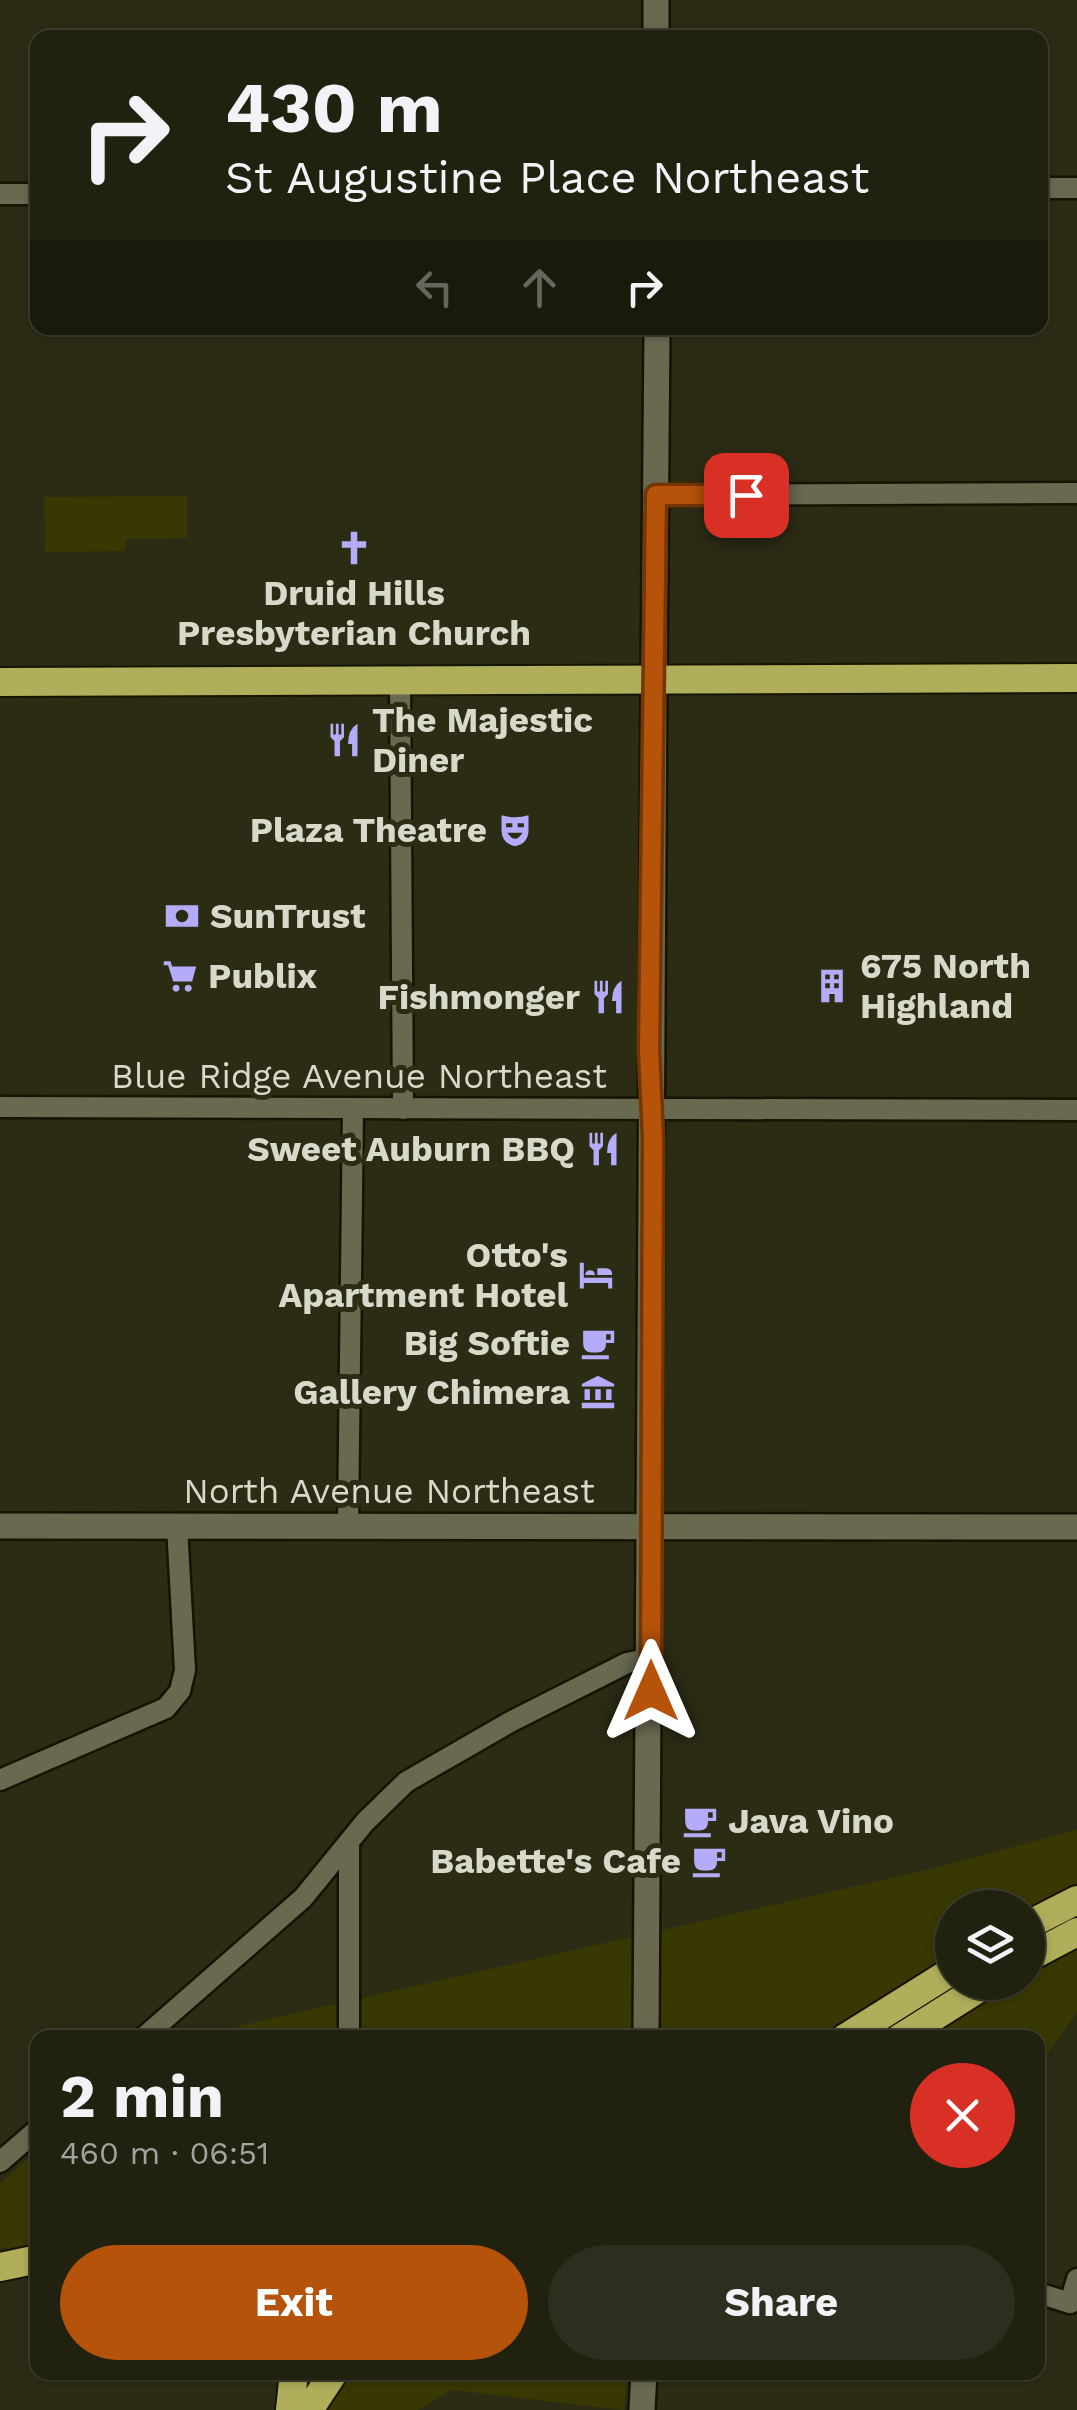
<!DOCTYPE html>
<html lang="en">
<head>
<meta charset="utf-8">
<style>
	:root { --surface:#212110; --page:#2d2e1e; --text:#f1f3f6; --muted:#a2a39f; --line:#3e3e30; --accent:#b45309 }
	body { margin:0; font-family:"Work Sans",sans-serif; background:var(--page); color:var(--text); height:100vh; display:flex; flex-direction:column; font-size:38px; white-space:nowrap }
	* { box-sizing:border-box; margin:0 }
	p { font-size:32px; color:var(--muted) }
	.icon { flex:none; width:55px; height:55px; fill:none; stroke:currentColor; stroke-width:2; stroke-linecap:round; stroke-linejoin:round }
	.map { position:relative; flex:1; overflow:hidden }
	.drawer { position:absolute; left:30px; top:2030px; width:1015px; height:350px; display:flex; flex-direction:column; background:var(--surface); border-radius:20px; box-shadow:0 2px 8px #0004,0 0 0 2px var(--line) }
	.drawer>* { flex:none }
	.top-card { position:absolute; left:30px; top:30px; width:1018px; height:305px; border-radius:20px; box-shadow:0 2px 8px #0004,0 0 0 2px var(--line); background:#212110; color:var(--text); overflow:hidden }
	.controls { position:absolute; left:935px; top:1890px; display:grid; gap:20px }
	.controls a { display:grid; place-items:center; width:110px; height:110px; border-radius:50%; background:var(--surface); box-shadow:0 2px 8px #0004,0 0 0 2px var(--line); font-size:50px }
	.pin { position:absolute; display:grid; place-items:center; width:85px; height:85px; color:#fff; margin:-42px; border-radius:20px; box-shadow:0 5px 15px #0006 }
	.me { position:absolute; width:110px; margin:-55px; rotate:0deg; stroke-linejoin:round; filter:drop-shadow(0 0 8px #0008) }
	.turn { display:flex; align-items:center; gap:35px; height:210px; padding:0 30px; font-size:45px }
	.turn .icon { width:130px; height:130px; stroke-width:2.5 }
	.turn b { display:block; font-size:70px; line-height:85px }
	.lanes { display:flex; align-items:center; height:95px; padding:0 30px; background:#0003; justify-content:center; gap:50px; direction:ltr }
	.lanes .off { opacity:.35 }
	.round { display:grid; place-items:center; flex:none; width:105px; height:105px; border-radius:52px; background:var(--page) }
	.overview { display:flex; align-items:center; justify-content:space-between; height:170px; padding:0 30px }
	h1 { font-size:60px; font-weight:700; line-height:75px }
	.cta { display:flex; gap:20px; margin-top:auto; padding:20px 30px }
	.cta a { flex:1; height:115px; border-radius:60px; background:var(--accent); color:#fff; font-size:40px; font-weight:700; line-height:115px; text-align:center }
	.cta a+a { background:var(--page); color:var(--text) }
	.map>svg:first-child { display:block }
</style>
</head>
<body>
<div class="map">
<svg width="1077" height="2410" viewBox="0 0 1077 2410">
	<rect width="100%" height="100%" fill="#2c2c15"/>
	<g fill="#393802" fill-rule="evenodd">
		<polygon points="187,496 187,538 126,539 125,551 45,552 44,497"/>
		<path d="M1077,1830V2012L1038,2068V2038H222L239,2026L927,1870ZM952,1908H1028V1982H952Z"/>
		<polygon points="37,2151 37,2244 0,2249 0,2184"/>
		<polygon points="298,2373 627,2373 624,2410 452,2390 418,2410 296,2410"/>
	</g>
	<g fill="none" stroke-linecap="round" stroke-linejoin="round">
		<g stroke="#151401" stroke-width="25">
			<g id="minor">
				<polyline points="1040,188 1077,188"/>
				<polyline points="0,194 38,194"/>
				<polyline points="656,495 1077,493"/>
				<polyline points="400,681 403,1109"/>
				<polyline points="0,1107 1077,1110"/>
				<polyline points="348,1526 353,1109"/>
				<polyline points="0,1780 166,1708 180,1691 185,1670 177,1526"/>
				<polyline points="143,2038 303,1898 365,1822 406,1782 512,1721 627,1663 651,1658"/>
				<polyline points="349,2038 349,1843"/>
				<polyline points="0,2162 38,2129"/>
				<polyline points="1038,2293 1070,2303"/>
				<polyline points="1070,2303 1077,2279"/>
			</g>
		</g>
		<g stroke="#151401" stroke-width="30">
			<g id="tertiary">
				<polyline points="656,0 656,38"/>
				<polyline points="654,680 657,328"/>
			</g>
		</g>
		<g stroke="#151401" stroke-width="30">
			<g id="secondary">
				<polyline points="0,1526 1077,1527"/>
				<polyline points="646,2038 654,680"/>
				<polyline points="642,2410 644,2372"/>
			</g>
		</g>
		<g stroke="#151401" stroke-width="32">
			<g id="trunk">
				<polyline points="0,682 1077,678"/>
				<polyline points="1028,1925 1077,1900"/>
				<polyline points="1028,1958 1077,1932"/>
				<polyline points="845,2038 952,1971"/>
				<polyline points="900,2038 989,1982"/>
				<polyline points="0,2267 38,2259"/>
				<polyline points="290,2410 294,2372"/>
				<polyline points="309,2410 334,2372"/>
			</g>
		</g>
		<use href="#minor" stroke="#696950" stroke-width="20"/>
		<use href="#tertiary" stroke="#696950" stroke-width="25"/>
		<use href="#secondary" stroke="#696950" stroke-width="25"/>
		<use href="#trunk" stroke="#b0ae5a" stroke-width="28"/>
	</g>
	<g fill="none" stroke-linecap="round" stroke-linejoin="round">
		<g stroke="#753606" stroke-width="25">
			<polyline id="route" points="651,1691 653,1138 649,1050 656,495 746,495"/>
		</g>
		<use href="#route" stroke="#b45309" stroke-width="18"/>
	</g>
	<defs>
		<g id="church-bare" transform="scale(2.7)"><path d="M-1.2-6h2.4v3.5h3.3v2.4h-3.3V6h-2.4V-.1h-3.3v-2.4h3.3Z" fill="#b4acf9" stroke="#2c2c15" stroke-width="2.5" paint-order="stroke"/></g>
		<g id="restaurant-bare" transform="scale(2.7)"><path d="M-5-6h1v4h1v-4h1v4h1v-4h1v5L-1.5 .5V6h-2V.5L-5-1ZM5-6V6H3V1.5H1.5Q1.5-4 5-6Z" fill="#b4acf9" stroke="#2c2c15" stroke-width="2.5" paint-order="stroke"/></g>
		<g id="theatre-bare" transform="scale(2.7)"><path d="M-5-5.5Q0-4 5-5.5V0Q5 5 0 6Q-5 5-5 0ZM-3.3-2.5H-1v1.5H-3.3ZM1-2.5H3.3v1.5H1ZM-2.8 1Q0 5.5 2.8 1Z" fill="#b4acf9" stroke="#2c2c15" stroke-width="2.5" paint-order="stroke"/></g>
		<g id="bank-bare" transform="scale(2.7)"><path d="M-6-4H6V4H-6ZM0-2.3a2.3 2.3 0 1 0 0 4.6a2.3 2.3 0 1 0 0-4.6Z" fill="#b4acf9" stroke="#2c2c15" stroke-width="2.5" paint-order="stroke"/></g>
		<g id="supermarket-bare" transform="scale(2.7)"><path d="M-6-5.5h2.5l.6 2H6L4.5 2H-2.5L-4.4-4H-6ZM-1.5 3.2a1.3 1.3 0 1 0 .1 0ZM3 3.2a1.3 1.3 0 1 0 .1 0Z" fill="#b4acf9" stroke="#2c2c15" stroke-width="2.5" paint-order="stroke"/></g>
		<g id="building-bare" transform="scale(2.7)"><path d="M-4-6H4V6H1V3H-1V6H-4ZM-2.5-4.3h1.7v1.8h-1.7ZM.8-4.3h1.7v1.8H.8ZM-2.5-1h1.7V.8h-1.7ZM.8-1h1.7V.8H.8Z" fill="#b4acf9" stroke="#2c2c15" stroke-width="2.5" paint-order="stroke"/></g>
		<g id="hotel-bare" transform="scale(2.7)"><path d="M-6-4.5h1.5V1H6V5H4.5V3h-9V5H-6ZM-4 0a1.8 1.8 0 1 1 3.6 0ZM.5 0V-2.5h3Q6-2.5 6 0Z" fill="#b4acf9" stroke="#2c2c15" stroke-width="2.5" paint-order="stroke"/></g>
		<g id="cafe-bare" transform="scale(2.7)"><path d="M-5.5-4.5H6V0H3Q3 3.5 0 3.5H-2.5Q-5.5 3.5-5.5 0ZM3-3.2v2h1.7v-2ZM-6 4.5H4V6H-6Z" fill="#b4acf9" stroke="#2c2c15" stroke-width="2.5" paint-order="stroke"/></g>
		<g id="museum-bare" transform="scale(2.7)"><path d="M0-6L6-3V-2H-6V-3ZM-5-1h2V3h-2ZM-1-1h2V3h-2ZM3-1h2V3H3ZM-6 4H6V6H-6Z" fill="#b4acf9" stroke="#2c2c15" stroke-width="2.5" paint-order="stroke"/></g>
	</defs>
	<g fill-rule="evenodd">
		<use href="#church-bare" x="354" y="548"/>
		<use href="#restaurant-bare" x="344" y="740"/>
		<use href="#theatre-bare" x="515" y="830"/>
		<use href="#bank-bare" x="182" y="916"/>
		<use href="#supermarket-bare" x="180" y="976"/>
		<use href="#building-bare" x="832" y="986"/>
		<use href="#restaurant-bare" x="608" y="997"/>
		<use href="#restaurant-bare" x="603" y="1149"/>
		<use href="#hotel-bare" x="596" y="1275"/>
		<use href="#cafe-bare" x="598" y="1343"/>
		<use href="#museum-bare" x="598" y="1392"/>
		<use href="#cafe-bare" x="700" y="1821"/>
		<use href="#cafe-bare" x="709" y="1861"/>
	</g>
	<g text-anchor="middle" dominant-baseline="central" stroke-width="10" stroke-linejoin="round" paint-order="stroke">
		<g font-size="35" font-weight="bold" fill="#d8d9cb" stroke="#2c2c15" text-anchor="end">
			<text x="354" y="593" text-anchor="middle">Druid Hills<tspan x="354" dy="40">Presbyterian Church</tspan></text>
			<text x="372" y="720" text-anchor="start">The Majestic<tspan x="372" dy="40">Diner</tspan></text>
			<text x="487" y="830">Plaza Theatre</text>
			<text x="210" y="916" text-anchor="start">SunTrust</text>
			<text x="860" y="966" text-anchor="start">675 North<tspan x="860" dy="40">Highland</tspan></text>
			<text x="208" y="976" text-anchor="start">Publix</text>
			<text x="580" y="997">Fishmonger</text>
			<text x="575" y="1149">Sweet Auburn BBQ</text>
			<text x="568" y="1255">Otto's<tspan x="568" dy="40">Apartment Hotel</tspan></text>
			<text x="570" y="1343">Big Softie</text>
			<text x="570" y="1392">Gallery Chimera</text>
			<text x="728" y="1821" text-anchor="start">Java Vino</text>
			<text x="681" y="1861">Babette's Cafe</text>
		</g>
		<g font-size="35" fill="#d8d9cb" stroke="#2c2c15">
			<text x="359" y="1076">Blue Ridge Avenue Northeast</text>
			<text x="389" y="1491">North Avenue Northeast</text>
		</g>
	</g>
</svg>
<div class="controls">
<a><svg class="icon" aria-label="layers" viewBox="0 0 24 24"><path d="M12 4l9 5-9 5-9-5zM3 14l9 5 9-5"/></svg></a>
</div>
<div class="pin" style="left:746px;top:495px;background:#d93025"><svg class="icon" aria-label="arrive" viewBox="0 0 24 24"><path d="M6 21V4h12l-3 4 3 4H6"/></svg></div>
<svg class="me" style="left:651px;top:1691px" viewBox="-20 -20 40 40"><path d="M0-17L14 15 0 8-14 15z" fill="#b45309" stroke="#fff" stroke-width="4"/></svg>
<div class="top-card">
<div class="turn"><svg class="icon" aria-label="right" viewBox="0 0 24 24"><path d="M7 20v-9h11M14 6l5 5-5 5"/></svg><div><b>430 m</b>St Augustine Place Northeast</div></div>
<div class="lanes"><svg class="icon off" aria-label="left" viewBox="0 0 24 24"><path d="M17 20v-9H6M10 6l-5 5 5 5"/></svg><svg class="icon off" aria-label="ahead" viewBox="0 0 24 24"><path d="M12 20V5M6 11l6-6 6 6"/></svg><svg class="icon" aria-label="right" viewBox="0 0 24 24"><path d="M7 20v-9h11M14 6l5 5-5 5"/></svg></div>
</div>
<section class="drawer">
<div class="overview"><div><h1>2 min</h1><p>460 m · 06:51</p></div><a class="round" style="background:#d93025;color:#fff"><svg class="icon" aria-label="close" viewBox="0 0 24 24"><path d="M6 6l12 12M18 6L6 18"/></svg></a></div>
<div class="cta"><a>Exit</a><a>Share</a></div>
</section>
</div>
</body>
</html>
